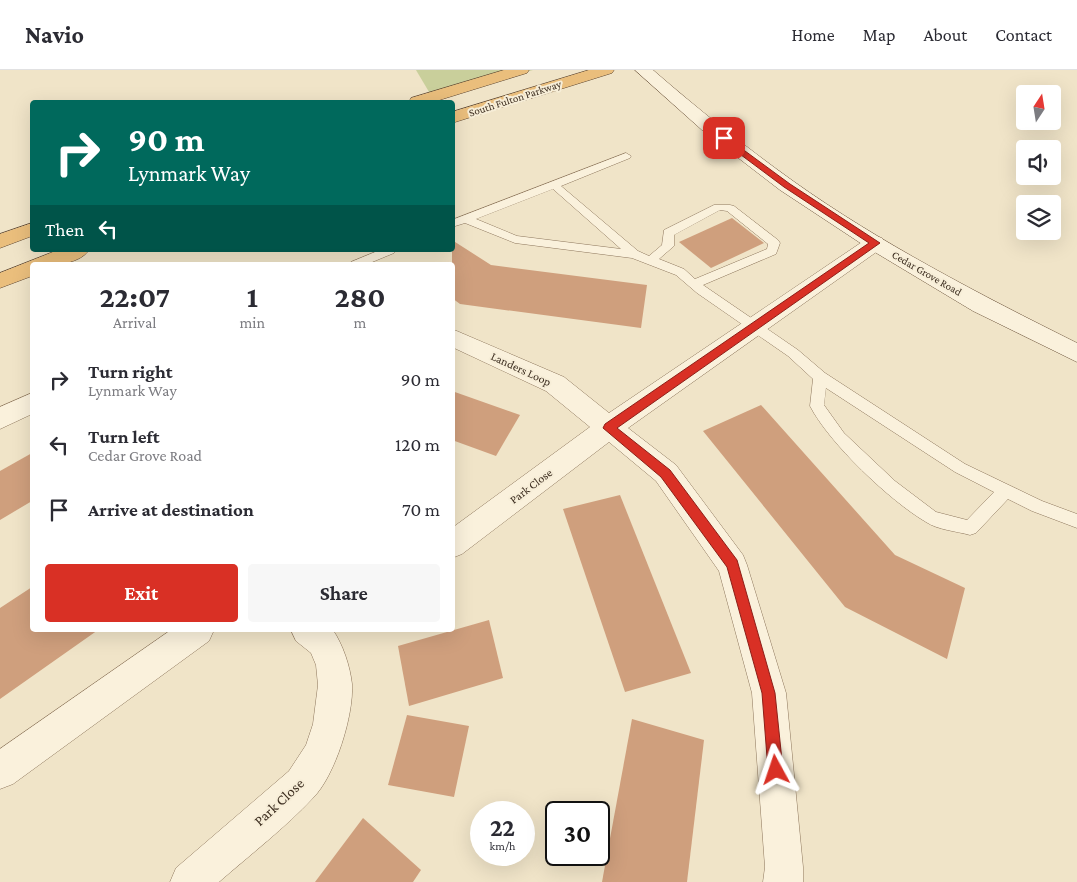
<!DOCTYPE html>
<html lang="en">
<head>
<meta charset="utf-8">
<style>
	:root { --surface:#fff; --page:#f7f7f7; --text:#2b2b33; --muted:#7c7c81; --line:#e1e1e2; --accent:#d93025 }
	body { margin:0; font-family:"Crimson Pro",serif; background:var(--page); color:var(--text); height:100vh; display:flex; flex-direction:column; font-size:19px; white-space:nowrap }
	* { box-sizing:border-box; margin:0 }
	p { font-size:16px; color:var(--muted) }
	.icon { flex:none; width:28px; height:28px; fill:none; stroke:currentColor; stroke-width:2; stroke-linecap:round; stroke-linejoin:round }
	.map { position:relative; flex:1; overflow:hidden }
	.panel { position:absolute; left:30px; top:192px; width:425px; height:370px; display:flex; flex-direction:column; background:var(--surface); border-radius:5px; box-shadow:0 5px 20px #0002 }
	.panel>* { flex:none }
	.banner { position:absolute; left:30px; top:30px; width:425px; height:152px; border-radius:5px; box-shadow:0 5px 20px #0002; background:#00695c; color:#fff; overflow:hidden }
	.needle { width:32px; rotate:12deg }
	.tools { position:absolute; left:1016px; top:15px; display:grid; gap:10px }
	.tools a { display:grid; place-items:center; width:45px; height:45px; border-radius:5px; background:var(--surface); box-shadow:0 5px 20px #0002; font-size:25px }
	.speed { position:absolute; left:470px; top:731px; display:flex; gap:10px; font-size:25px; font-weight:700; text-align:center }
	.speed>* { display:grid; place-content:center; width:65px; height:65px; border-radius:50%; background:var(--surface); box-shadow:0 5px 20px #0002; line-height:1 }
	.speed small { font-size:12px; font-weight:400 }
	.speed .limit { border:2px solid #111; border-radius:8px; background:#fff; color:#111 }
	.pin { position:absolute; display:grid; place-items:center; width:42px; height:42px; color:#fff; margin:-21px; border-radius:10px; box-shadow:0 2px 8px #0006 }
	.me { position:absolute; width:55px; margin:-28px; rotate:355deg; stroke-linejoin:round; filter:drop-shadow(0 0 4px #0008) }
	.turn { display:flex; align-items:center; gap:18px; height:105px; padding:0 15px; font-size:22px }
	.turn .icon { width:65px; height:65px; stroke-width:2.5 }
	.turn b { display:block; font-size:35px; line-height:42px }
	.then { display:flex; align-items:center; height:48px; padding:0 15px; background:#0003; gap:10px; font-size:19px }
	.eta { display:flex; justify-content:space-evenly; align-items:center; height:85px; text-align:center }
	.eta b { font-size:30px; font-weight:700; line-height:35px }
	.button { display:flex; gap:10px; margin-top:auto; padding:10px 15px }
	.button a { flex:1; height:58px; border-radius:5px; background:var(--accent); color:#fff; font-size:20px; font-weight:700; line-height:58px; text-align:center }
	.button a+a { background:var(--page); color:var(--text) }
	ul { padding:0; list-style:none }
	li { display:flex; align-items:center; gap:15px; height:65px; padding:0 15px }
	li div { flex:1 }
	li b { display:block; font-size:19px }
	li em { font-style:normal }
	header { display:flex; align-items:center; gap:30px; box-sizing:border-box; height:70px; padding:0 25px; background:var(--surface); border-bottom:1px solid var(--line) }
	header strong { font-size:24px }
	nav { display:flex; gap:28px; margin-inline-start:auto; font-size:18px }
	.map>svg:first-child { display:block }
</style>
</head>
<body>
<header>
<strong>Navio</strong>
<nav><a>Home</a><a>Map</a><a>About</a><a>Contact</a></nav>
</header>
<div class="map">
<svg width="1077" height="812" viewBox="0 0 1077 812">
	<rect width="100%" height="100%" fill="#f0e4c8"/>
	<polygon fill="#c9cf9b" points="416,0 533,0 432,27"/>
	<g fill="#cf9f7d">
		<polygon points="732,148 764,173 711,198 679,172"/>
		<polygon points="452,170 491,195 647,215 641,258 460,234 452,228"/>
		<polygon points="452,321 520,345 496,386 452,370"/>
		<polygon points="761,335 895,485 965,518 947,589 845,537 703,361"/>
		<polygon points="32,383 32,431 0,450 0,401"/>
		<polygon points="620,425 691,603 625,622 563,439"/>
		<polygon points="32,517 32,560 98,560 0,629 0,538"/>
		<polygon points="489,550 503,608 409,636 398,576"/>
		<polygon points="407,645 469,656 454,727 388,715"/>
		<polygon points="632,649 704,670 687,812 602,812"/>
		<polygon points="363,748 421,800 413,812 315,812"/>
	</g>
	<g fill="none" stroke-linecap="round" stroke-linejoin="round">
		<g stroke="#8d765c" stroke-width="1">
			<g id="service">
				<path d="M626,83L631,86L630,88L561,116L638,181L649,186L662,175L664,160L714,135H730L734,136L778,170L780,173L776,184L703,215L798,280L825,303L965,394L1042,431L1077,444V458L1032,441L1008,429L976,463L970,465C956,461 938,460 926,452C890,431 829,373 810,336L813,309L788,286L697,223L676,205L632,188L515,173L465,153L452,157V150ZM553,119L621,179L517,166L476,149ZM720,140L727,141L768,174L767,179L695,209L684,199L659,189L674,176V165ZM826,318L955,402L994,422L967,450L936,442L895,411L844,363L824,335Z"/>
				<polygon points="380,180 396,180 394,183 365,195 349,195 351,192"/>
			</g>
		</g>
		<g stroke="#8d765c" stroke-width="1">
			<g id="minor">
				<polygon points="875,166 882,168 885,173 882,178 628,358 676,395 743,485 747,495 786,623 803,797 803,812 763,812 765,797 752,623 719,501 656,411 609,372 462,484 452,488 452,458 590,357 546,321 452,277 452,259 564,307 609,343 868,168"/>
				<polygon points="32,323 32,344 0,359 0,337"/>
				<polygon points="171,560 214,560 209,571 13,714 0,719 0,679"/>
				<path d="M291,560H333C343,575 350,596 352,614C354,645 335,706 313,728C286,757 250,785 219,812H170L176,798L289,701L306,675L313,654L318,615L316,595L311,583L296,571Z"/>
			</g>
		</g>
		<g stroke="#6f573f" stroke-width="1">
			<path id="secondary" d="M635,0H653C698,39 744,76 793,111C880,173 981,225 1077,273V292L973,241L868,178L780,120L702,60Z"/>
		</g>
		<g stroke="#5b4430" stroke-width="1">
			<g id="trunk">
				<polygon points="504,0 529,0 527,3 433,32 409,32 411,28"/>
				<polygon points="589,0 614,0 612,3 452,53 452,42"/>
				<polygon points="32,153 32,166 0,178 0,164"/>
				<path d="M58,180H89C78,196 49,195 32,195V206L0,218V203Z"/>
			</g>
		</g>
		<use href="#service" fill="#faf1dc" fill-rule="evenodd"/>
		<use href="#minor" fill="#faf1dc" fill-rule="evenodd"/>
		<use href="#secondary" fill="#faf1dc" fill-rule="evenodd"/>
		<use href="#trunk" fill="#eabe7c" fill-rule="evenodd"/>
	</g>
	<polygon fill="#d93025" stroke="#8d1f18" points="721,67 726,67 790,114 880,173 617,358 670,400 737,490 775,623 783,700 781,705 776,707 770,705 768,700 762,623 727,497 661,407 603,358 605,354 869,173 784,117 721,70"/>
	<g text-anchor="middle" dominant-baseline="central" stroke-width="4" stroke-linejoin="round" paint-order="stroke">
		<g font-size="11" fill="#3d2e20" stroke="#f7eed8">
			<text transform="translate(515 28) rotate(-18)">South Fulton Parkway</text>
			<text transform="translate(927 203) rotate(30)">Cedar Grove Road</text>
		</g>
		<g font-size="12" fill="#3d2e20" stroke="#f7eed8">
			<text transform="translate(521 299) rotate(25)">Landers Loop</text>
			<text transform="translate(531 416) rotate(-37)">Park Close</text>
		</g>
		<g font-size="15" fill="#3d2e20" stroke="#f7eed8">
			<text transform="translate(279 732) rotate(-43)">Park Close</text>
		</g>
	</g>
</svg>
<div class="tools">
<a><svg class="needle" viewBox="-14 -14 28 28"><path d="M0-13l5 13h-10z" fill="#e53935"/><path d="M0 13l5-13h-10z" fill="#7c7c81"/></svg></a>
<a><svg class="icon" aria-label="sound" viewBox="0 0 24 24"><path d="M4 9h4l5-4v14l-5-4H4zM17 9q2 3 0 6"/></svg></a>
<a><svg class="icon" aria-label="layers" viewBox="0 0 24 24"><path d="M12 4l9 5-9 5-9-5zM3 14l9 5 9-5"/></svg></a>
</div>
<div class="speed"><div>22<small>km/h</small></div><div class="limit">30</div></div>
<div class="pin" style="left:724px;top:68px;background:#d93025"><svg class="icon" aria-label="arrive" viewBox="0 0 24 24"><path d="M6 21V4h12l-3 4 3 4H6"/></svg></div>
<svg class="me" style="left:776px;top:700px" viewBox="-20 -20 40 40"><path d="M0-17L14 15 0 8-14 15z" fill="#d93025" stroke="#fff" stroke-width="4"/></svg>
<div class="banner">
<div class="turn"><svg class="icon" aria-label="right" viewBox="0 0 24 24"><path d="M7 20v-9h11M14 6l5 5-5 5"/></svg><div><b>90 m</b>Lynmark Way</div></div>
<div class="then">Then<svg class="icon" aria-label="left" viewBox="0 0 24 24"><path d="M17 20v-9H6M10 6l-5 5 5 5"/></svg></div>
</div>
<section class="panel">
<div class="eta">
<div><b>22:07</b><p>Arrival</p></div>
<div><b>1</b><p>min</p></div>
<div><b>280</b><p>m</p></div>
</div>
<ul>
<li><svg class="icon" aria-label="right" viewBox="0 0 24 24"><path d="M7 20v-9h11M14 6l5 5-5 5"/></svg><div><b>Turn right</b><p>Lynmark Way</p></div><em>90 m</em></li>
<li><svg class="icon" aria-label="left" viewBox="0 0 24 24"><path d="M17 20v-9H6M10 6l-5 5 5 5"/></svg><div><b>Turn left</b><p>Cedar Grove Road</p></div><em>120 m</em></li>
<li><svg class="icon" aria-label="arrive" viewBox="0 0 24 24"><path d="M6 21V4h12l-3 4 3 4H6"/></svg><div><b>Arrive at destination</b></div><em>70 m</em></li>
</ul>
<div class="button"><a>Exit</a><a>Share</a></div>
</section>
</div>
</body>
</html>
